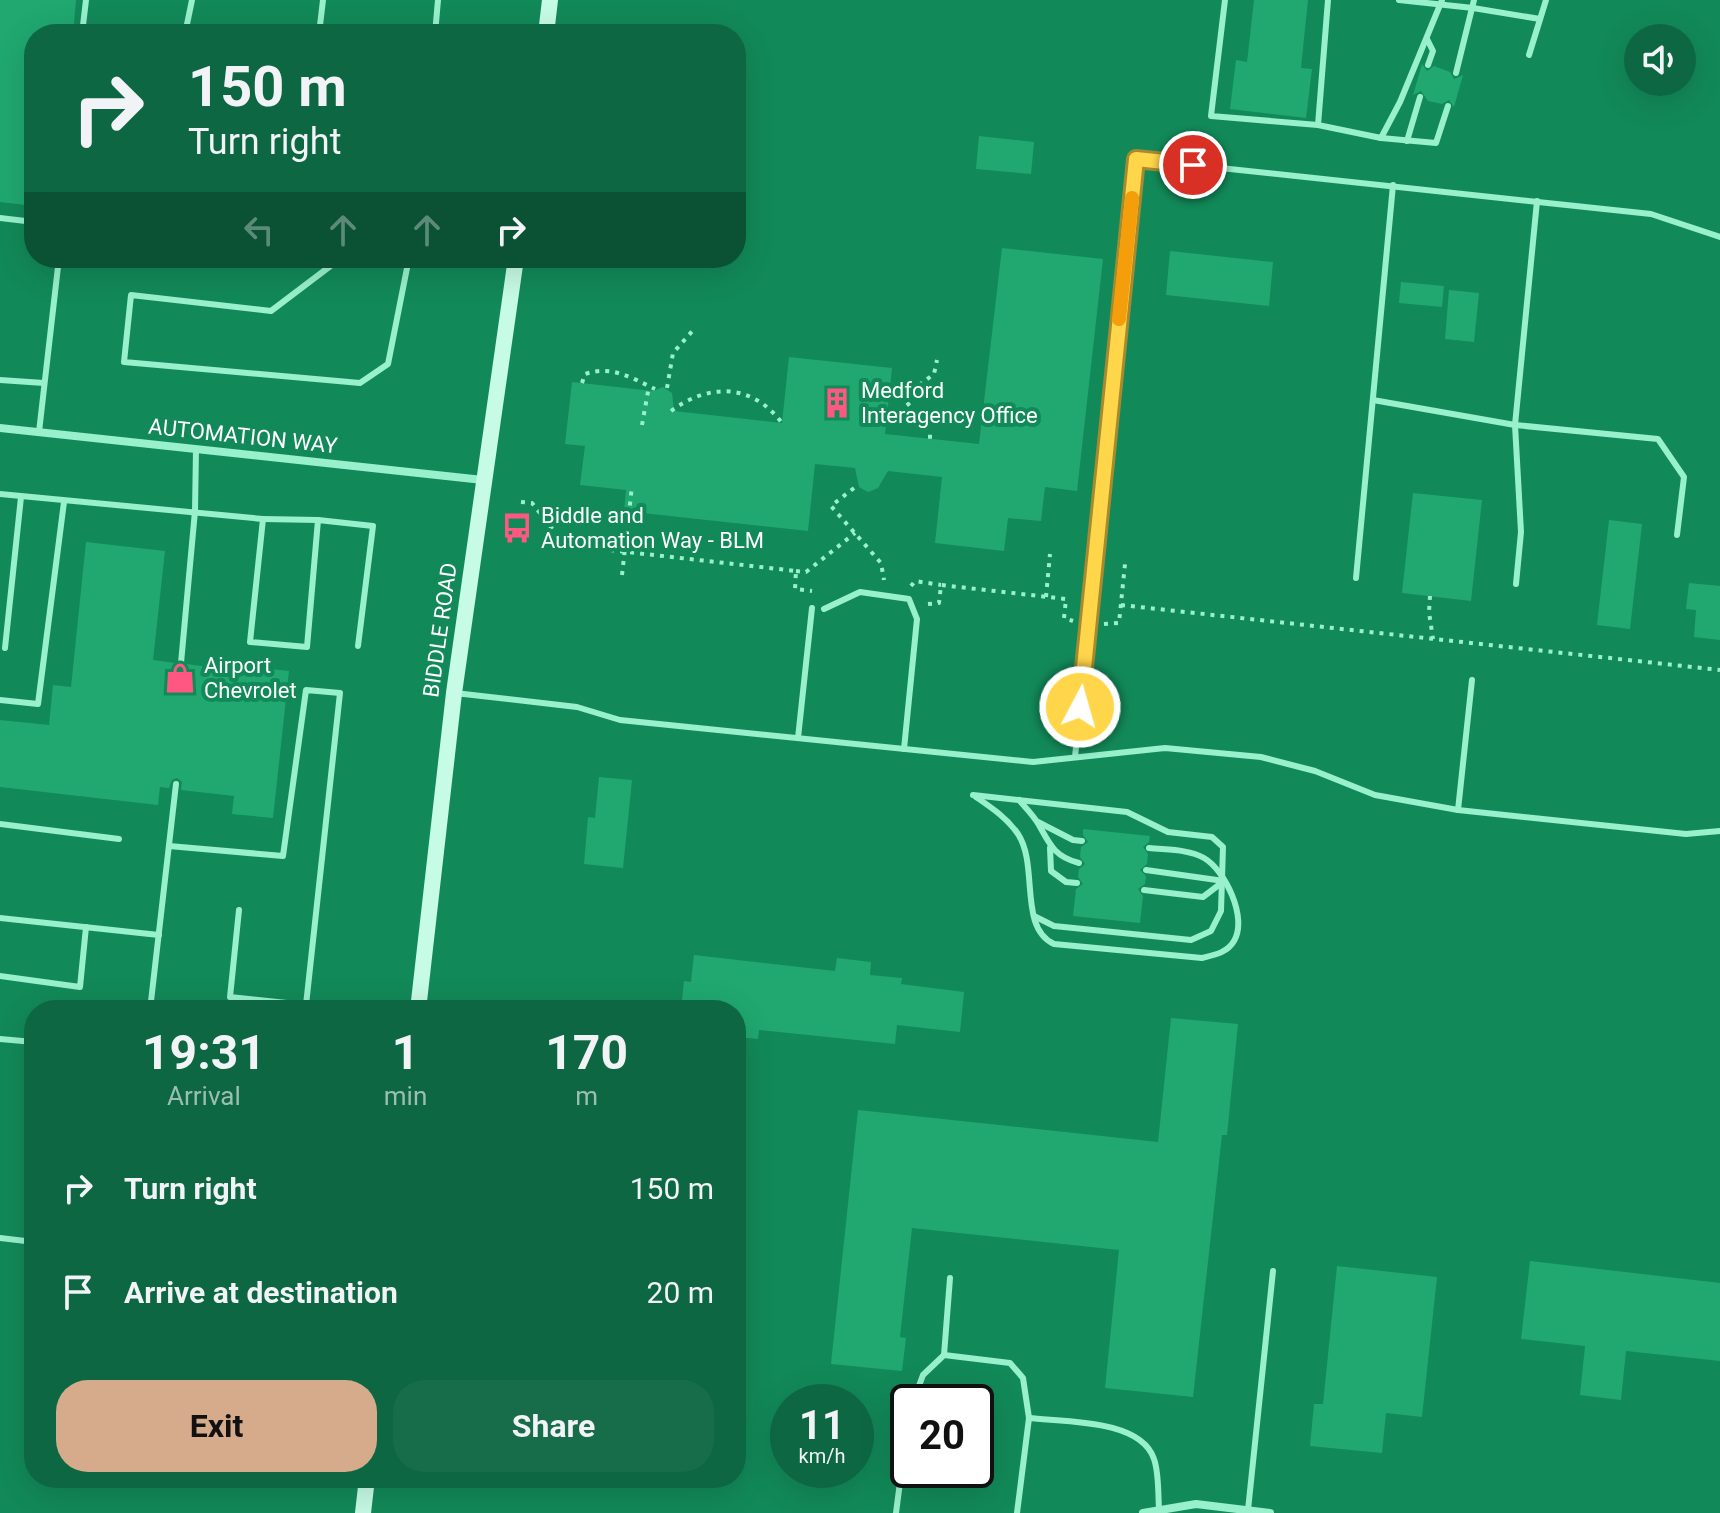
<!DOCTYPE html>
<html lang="en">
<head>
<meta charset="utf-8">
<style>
	:root { --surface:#0e6743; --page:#176d4a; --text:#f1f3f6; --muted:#9bbeb2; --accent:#d6ab8b }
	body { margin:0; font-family:Roboto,sans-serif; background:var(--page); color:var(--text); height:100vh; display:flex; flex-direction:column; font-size:30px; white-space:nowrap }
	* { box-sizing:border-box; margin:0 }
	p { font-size:26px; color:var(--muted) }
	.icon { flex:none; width:44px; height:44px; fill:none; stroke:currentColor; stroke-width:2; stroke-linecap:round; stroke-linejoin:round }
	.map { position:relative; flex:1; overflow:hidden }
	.details { position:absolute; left:24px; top:1000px; width:722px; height:488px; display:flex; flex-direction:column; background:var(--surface); border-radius:32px; box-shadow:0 8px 32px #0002 }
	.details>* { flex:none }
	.guide { position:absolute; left:24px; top:24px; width:722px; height:244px; border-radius:32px; box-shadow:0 8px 32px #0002; background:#0e6743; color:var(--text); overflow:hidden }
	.fabs { position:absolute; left:1624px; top:24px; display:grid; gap:16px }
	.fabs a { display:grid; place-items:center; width:72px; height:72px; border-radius:50%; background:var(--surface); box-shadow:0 8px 32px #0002; font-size:40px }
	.speed { position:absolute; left:770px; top:1384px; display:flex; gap:16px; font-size:40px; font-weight:700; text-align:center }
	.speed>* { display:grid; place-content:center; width:104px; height:104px; border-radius:50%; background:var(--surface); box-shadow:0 8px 32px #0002; line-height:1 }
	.speed small { font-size:20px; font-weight:400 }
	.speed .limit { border:4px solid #111; border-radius:12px; background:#fff; color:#111 }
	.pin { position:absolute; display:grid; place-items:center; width:68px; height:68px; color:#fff; margin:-34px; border:4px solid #fff; border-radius:50%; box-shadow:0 2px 8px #0007 }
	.me { position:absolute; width:88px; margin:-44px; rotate:6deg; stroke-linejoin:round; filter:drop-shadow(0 0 6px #0008) }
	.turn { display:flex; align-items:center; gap:28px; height:168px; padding:0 32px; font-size:36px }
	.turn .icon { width:104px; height:104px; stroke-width:2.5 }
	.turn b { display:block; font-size:56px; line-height:68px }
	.lanes { display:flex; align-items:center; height:76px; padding:0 32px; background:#0003; justify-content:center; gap:40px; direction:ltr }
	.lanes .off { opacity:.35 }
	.eta { display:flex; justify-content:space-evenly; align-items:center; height:136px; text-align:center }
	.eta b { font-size:48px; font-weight:700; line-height:56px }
	.cta { display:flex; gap:16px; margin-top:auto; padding:16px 32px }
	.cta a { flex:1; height:92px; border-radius:32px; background:var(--accent); color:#111; font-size:32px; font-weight:700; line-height:92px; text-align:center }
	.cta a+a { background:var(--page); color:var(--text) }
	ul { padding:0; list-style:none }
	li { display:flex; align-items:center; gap:24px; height:104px; padding:0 32px }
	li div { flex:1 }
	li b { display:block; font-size:30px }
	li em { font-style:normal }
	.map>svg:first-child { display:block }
</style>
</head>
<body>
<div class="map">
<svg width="1720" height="1513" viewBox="0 0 1720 1513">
	<rect width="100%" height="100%" fill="#128959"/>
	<g fill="#20a870">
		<polygon points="0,0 76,0 73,34 34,34 34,206 0,202"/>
		<polygon points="1254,0 1308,0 1301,68 1312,69 1306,118 1230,109 1236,60 1247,62"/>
		<polygon points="1422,64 1427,71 1434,66 1450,72 1454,79 1463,75 1454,107 1449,100 1442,104 1428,101 1421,91 1413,95"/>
		<polygon points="979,136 1034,142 1031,174 976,169"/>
		<polygon points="1002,248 1103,259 1077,491 1045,487 1041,521 1008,518 1004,551 935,543 942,477 888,471 878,488 868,492 859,487 855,468 815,464 808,531 624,511 626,490 580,485 585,446 565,444 572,382 653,391 663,387 672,393 674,411 782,423 789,357 892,368 885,434 979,444"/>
		<polygon points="1170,251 1273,262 1269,306 1166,295"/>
		<polygon points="1401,282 1444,286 1442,307 1399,303"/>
		<polygon points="1449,290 1479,293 1474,342 1445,339"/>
		<polygon points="1413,493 1482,500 1471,601 1402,593"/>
		<polygon points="1609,520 1642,524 1630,629 1597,625"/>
		<polygon points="86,542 165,551 153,660 175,663 181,669 187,664 208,667 209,663 289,671 273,818 232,814 234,796 181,790 182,782 177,778 172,780 169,788 160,787 158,805 0,787 0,720 49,725 53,685 71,687"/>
		<polygon points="1689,583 1720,586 1720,640 1694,637 1696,610 1686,609"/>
		<polygon points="599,777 632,780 623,868 584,864 588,817 595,818"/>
		<polygon points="1083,829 1150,836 1149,842 1143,847 1148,854 1147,864 1140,870 1146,876 1145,884 1138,889 1143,896 1140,923 1073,916 1076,889 1083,884 1078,877 1079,869 1085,864 1080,857 1081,847 1088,842 1083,835"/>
		<polygon points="694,955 835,971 837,958 871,962 870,975 902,978 901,984 964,992 960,1032 897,1025 895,1044 759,1030 758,1039 736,1037 736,1010 681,1010 684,981 691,982"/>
		<polygon points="1171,1018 1238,1024 1227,1135 1222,1135 1193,1397 1105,1388 1119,1250 912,1228 900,1337 906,1338 902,1371 831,1364 858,1110 1158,1142"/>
		<polygon points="1530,1261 1720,1283 1720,1361 1626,1351 1621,1400 1580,1395 1585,1346 1521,1339"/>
		<polygon points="1337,1266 1437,1277 1422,1417 1386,1413 1382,1453 1310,1446 1314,1404 1323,1404"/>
	</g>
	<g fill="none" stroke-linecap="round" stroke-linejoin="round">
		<g stroke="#98f0cc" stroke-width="4" stroke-dasharray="4 6" stroke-linecap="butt">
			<path d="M582,383L585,374C612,365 632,378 655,389"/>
			<polyline points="667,388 673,353 695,328"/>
			<polyline points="890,395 903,397 930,433 930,439"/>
			<polyline points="903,397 934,374 937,360"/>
			<path d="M671,411C709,383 752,383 782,423"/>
			<polyline points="642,425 649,386"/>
			<polyline points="854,488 831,506 881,563 884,580"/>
			<polyline points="521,502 532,503 565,545 796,571 795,589 812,591"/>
			<polyline points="796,571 806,572 855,533"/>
			<polyline points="622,575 632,486"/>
			<polyline points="911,586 915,581 941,585"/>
			<polyline points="1430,596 1429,612 1433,639"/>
			<polyline points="1046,597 1050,554"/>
			<polyline points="928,604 939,603 941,585 1066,599 1064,618 1073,621"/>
			<polyline points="1121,605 1720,670"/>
			<polyline points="1104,624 1119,623 1125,564"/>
		</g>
		<g stroke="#98f0cc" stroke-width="6">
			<polyline points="1225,0 1211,116 1318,125"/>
			<polyline points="1328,0 1318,125 1381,138 1400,102 1442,0"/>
			<polyline points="1399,0 1473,8 1540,19"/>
			<polyline points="82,34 86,0"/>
			<polyline points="185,34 192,0"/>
			<polyline points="319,34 323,0"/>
			<polyline points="435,34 438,0"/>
			<polyline points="1427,39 1433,51 1428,65"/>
			<polyline points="1529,55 1546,0"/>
			<polyline points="1456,73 1474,0"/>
			<polyline points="1381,138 1436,143 1448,106"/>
			<polyline points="1407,141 1420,97"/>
			<polyline points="0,218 34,222"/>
			<polyline points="341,258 271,311 131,295 124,362 360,383 388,364 409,258"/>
			<polyline points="0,380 44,383"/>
			<polyline points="1373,400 1515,425 1658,439 1684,477 1677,535"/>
			<polyline points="39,432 59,258"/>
			<polyline points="0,494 263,519 250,642 307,647 318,520 373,526 358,646"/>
			<polyline points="263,519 318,520"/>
			<polyline points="1356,578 1393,185"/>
			<polyline points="1516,584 1521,532 1515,425 1537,201"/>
			<polyline points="824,609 860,592 909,599 917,619 904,749"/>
			<polyline points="5,648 21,497"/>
			<polyline points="181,663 195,511 196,449"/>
			<polyline points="455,693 577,707 620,720 1033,762 1165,748 1261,757 1315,771 1375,795 1458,810 1686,834 1720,831"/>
			<polyline points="0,700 38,704 64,502"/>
			<polyline points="798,738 812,608"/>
			<polyline points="1075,757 1136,159 1651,214 1720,237"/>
			<polyline points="973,795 1127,812 1168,832 1212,837 1223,847 1221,911 1211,931 1191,940 1054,926 1034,916"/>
			<path d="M976,797C992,808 1007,818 1018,834C1039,866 1018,927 1054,944L1202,958C1214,955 1227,953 1234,941C1248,918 1225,870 1204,858C1188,849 1167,850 1149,848"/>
			<path d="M1019,800C1026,808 1034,816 1039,825C1050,845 1055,857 1079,863"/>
			<polyline points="1458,810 1472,680"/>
			<polyline points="1038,822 1073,840 1082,841"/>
			<polyline points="0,824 119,839"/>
			<polyline points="169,846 283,856 306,690 340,693 306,1005 230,997 239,910"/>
			<polyline points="1050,848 1051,871 1066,882 1077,883"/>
			<polyline points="1146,870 1224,881"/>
			<polyline points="1144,890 1203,897 1224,881"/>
			<polyline points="0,918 159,935"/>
			<polyline points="0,976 80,987 86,927"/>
			<polyline points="150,1010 176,784"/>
			<polyline points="0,1039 34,1042"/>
			<polyline points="0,1238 34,1242"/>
			<polyline points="944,1355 950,1278"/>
			<polyline points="913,1402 923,1375 944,1355 1010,1363 1023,1378 1029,1418"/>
			<polyline points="1248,1510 1273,1271"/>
			<polyline points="896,1513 908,1421"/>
			<path d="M1017,1513L1029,1418C1064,1422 1141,1419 1154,1459C1159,1473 1158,1493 1159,1509"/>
		</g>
		<g stroke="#98f0cc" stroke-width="8">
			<polyline points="0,428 483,480"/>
			<polyline points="1143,1513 1196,1504 1270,1513"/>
		</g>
		<g stroke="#c6fbe6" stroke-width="16">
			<polyline points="546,34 550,0"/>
			<polyline points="418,1010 454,693 516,258"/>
			<polyline points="363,1513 367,1478"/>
		</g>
	</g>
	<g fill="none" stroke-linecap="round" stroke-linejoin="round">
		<g stroke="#a68a30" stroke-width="20">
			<polyline id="route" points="1080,707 1136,159 1193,165"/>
		</g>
		<use href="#route" stroke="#ffd54a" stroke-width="14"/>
		<polyline stroke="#f59e0b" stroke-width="14" points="1119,319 1132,198"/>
	</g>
	<defs>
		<g id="building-bare" transform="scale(2.4)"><path d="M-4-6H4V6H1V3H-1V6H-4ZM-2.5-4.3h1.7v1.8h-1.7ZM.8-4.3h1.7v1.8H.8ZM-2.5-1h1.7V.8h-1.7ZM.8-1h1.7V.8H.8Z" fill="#ff5782" stroke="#128959" stroke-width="2.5" paint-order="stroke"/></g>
		<g id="bus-bare" transform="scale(2.4)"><path d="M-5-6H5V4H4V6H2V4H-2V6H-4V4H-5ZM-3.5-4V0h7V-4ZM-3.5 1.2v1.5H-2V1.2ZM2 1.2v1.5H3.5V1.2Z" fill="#ff5782" stroke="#128959" stroke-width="2.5" paint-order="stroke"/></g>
		<g id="shop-bare" transform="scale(2.4)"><path d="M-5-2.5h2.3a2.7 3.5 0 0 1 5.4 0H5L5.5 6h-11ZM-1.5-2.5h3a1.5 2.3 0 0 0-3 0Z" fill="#ff5782" stroke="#128959" stroke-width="2.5" paint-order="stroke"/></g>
	</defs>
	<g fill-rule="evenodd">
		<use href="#building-bare" x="837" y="403"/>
		<use href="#bus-bare" x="517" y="528"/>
		<use href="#shop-bare" x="180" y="678"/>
	</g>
	<g text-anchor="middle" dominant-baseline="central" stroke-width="8" stroke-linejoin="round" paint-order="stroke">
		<g font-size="22" fill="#fff" stroke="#128959" text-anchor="start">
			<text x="861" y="390">Medford<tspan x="861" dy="25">Interagency Office</tspan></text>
			<text x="541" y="515">Biddle and<tspan x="541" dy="25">Automation Way - BLM</tspan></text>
			<text x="204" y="665">Airport<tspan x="204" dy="25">Chevrolet</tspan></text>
		</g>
		<g font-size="22" fill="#fff" stroke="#128959">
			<text transform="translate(243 436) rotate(6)">AUTOMATION WAY</text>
			<text transform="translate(440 630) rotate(-82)">BIDDLE ROAD</text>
		</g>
	</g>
</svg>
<div class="fabs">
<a><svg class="icon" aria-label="sound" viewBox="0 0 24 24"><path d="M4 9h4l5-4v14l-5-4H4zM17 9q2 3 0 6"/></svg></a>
</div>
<div class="speed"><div>11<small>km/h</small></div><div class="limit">20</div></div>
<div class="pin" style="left:1193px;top:165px;background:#d93025"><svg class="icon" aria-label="arrive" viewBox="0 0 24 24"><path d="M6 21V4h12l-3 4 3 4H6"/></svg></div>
<svg class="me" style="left:1080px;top:707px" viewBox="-20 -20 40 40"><circle r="17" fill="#ffd54a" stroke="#fff" stroke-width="3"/><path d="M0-11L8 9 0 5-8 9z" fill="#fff"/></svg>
<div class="guide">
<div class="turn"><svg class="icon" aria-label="right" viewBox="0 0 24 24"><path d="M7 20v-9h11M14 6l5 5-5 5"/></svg><div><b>150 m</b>Turn right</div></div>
<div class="lanes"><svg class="icon off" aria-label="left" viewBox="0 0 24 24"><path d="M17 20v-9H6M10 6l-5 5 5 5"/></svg><svg class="icon off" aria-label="ahead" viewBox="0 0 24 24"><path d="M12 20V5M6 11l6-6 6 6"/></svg><svg class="icon off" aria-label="ahead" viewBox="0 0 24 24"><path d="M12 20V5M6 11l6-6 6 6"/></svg><svg class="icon" aria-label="right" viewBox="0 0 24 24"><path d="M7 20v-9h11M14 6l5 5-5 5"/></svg></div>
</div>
<section class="details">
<div class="eta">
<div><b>19:31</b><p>Arrival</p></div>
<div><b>1</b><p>min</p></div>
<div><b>170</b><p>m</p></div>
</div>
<ul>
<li><svg class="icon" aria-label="right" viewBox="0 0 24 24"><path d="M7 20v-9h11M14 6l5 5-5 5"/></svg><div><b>Turn right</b></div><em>150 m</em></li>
<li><svg class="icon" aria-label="arrive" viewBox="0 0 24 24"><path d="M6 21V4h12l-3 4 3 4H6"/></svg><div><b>Arrive at destination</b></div><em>20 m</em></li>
</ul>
<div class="cta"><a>Exit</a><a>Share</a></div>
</section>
</div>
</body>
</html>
